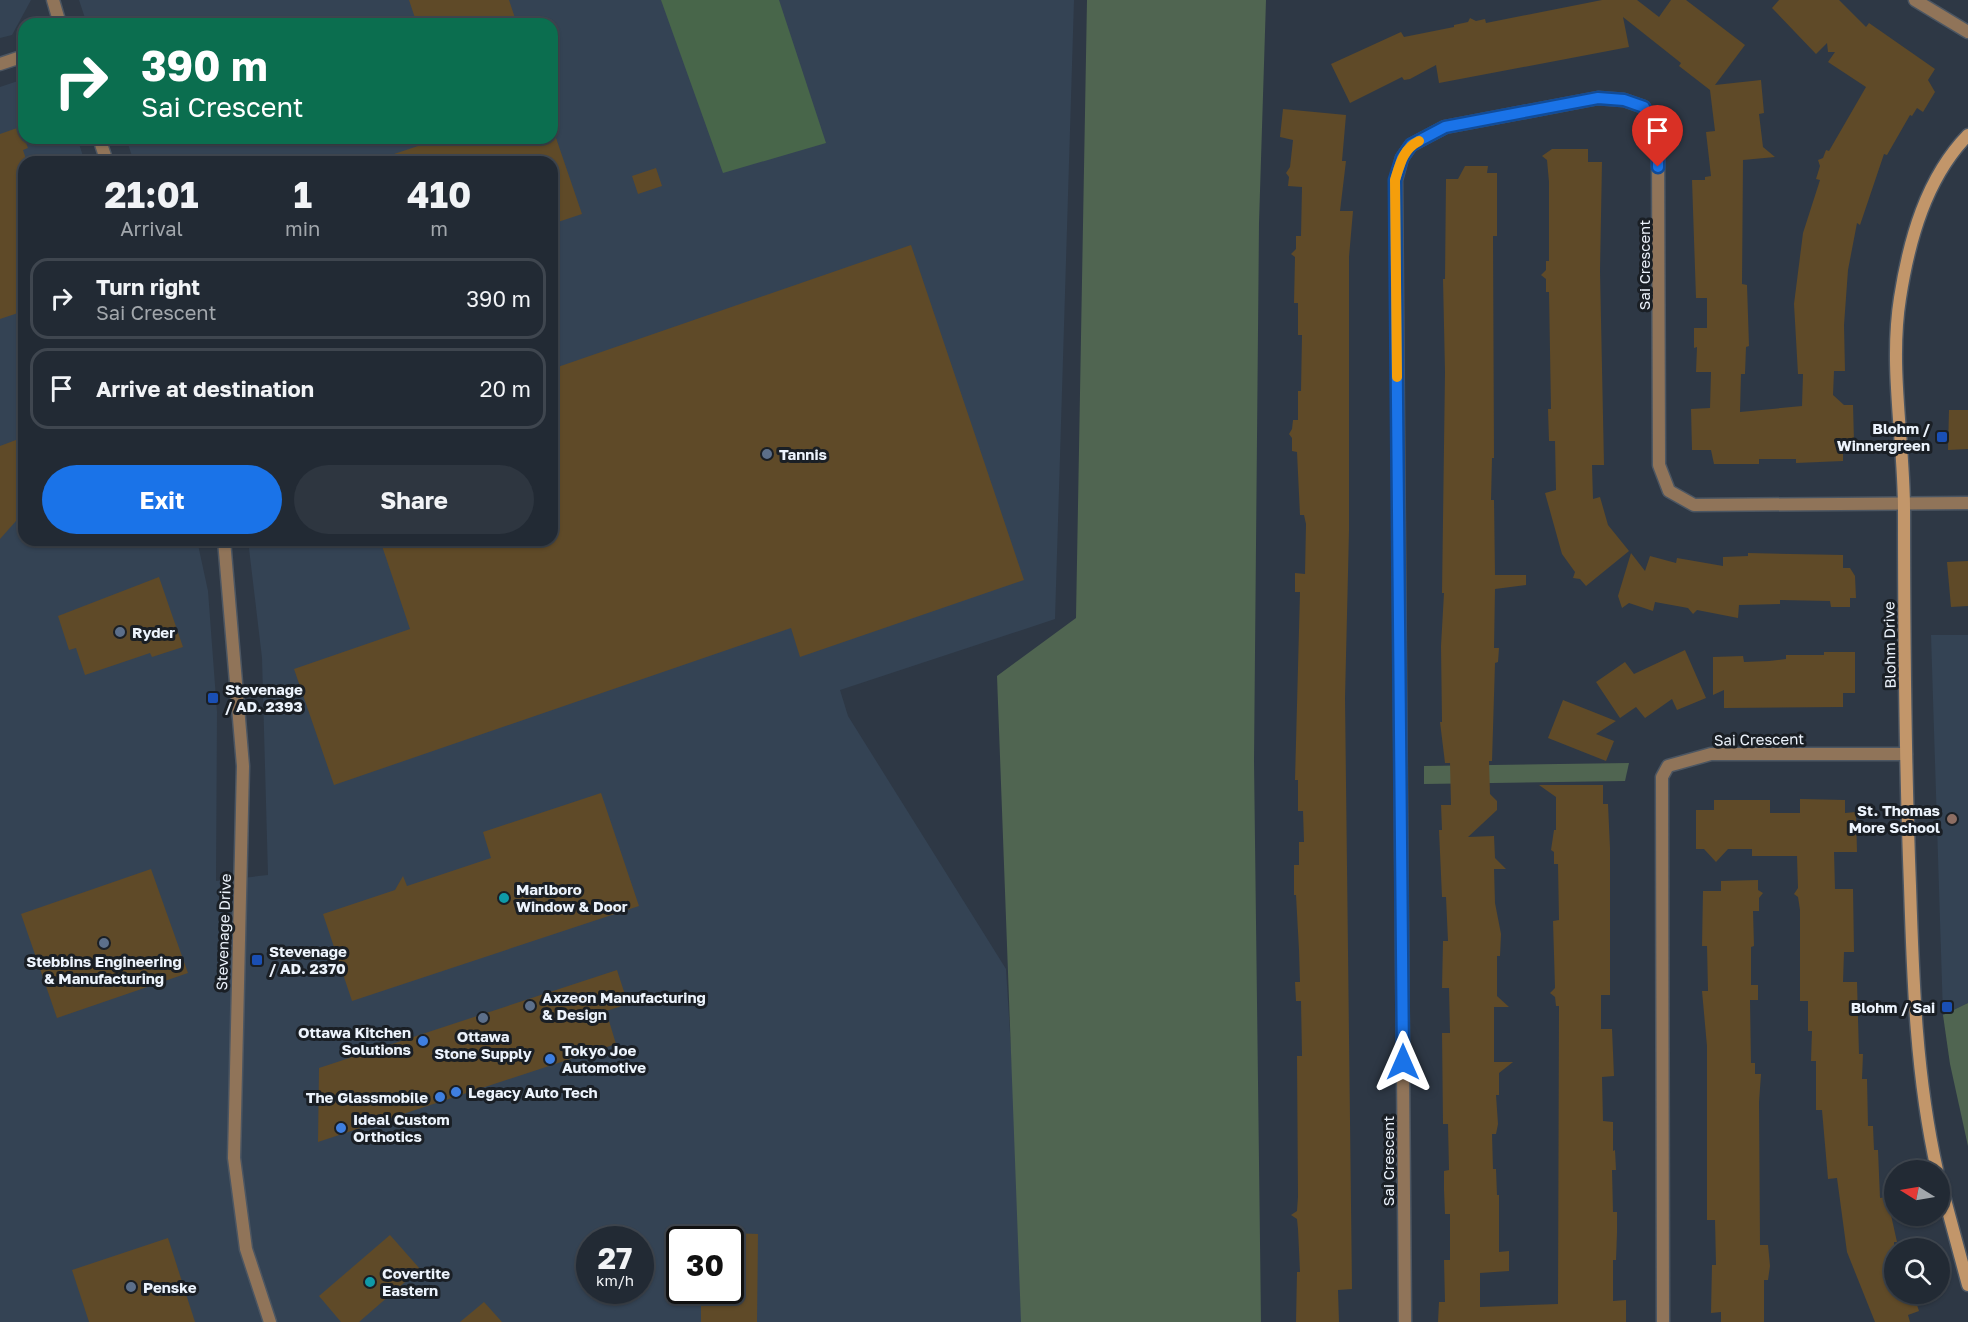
<!DOCTYPE html>
<html lang="en">
<head>
<meta charset="utf-8">
<style>
	:root { --surface:#222a34; --page:#2e3640; --text:#f1f3f6; --muted:#a2a7ac; --line:#3f464f; --accent:#1a73e8 }
	body { margin:0; font-family:"Golos Text",sans-serif; background:var(--page); color:var(--text); height:100vh; display:flex; flex-direction:column; font-size:22px; white-space:nowrap }
	* { box-sizing:border-box; margin:0 }
	p { font-size:20px; color:var(--muted) }
	.icon { flex:none; width:33px; height:33px; fill:none; stroke:currentColor; stroke-width:2; stroke-linecap:round; stroke-linejoin:round }
	.map { position:relative; flex:1; overflow:hidden }
	.panel { position:absolute; left:18px; top:156px; width:540px; height:390px; display:flex; flex-direction:column; background:var(--surface); border-radius:18px; box-shadow:0 2px 4px #0004,0 0 0 2px var(--line) }
	.panel>* { flex:none }
	.hud { position:absolute; left:18px; top:18px; width:540px; height:126px; border-radius:18px; box-shadow:0 2px 4px #0004,0 0 0 2px var(--line); background:#0b6e4f; color:#fff; overflow:hidden }
	.needle { width:39px; rotate:281deg }
	.controls { position:absolute; left:1884px; top:1160px; display:grid; gap:12px }
	.controls a { display:grid; place-items:center; width:66px; height:66px; border-radius:50%; background:var(--surface); box-shadow:0 2px 4px #0004,0 0 0 2px var(--line); font-size:30px }
	.speed { position:absolute; left:576px; top:1226px; display:flex; gap:12px; font-size:30px; font-weight:700; text-align:center }
	.speed>* { display:grid; place-content:center; width:78px; height:78px; border-radius:50%; background:var(--surface); box-shadow:0 2px 4px #0004,0 0 0 2px var(--line); line-height:1 }
	.speed small { font-size:15px; font-weight:400 }
	.speed .limit { border:3px solid #111; border-radius:9px; background:#fff; color:#111 }
	.pin { position:absolute; display:grid; place-items:center; width:51px; height:51px; color:#fff; margin:-62px -26px; border-radius:50% 50% 50% 0; rotate:-45deg; box-shadow:0 0 6px #0007 }
	.pin .icon { rotate:45deg }
	.me { position:absolute; width:66px; margin:-33px; rotate:0deg; stroke-linejoin:round; filter:drop-shadow(0 0 4px #0008) }
	.turn { display:flex; align-items:center; gap:21px; height:126px; padding:0 24px; font-size:27px }
	.turn .icon { width:78px; height:78px; stroke-width:2.5 }
	.turn b { display:block; font-size:42px; line-height:51px }
	.eta { display:flex; justify-content:space-evenly; align-items:center; height:102px; text-align:center }
	.eta b { font-size:36px; font-weight:700; line-height:42px }
	.primary-button { display:flex; gap:12px; margin-top:auto; padding:12px 24px }
	.primary-button a { flex:1; height:69px; border-radius:36px; background:var(--accent); color:#fff; font-size:24px; font-weight:700; line-height:69px; text-align:center }
	.primary-button a+a { background:var(--page); color:var(--text) }
	ul { padding:0; list-style:none }
	li { display:flex; align-items:center; gap:18px; height:81px; margin:0 12px 9px; padding:0 12px; border:3px solid var(--line); border-radius:18px }
	li div { flex:1 }
	li b { display:block; font-size:22px }
	li em { font-style:normal }
	.map>svg:first-child { display:block }
</style>
</head>
<body>
<div class="map">
<svg width="1968" height="1322" viewBox="0 0 1968 1322">
	<rect width="100%" height="100%" fill="#2e3845"/>
	<g fill="#344354" fill-rule="evenodd">
		<polygon points="0,0 31,0 12,35 0,38"/>
		<path d="M79,0H1074L1055,619L840,690L848,716L1006,969L1028,1322H0V87L24,79V138H77L85,162H24V540H197L208,591L217,712L216,881L268,875L262,658L248,540H552V162H134L126,138H552V24H87ZM590,1239H640V1290H590ZM680,1239H730V1290H680Z"/>
		<polygon points="1931,635 1968,635 1968,1003 1943,1015"/>
	</g>
	<g fill="#506551">
		<polygon points="1087,0 1266,0 1259,223 1254,761 1261,1322 1021,1322 997,676 1076,618"/>
		<polygon points="1629,763 1625,781 1424,784 1424,766"/>
		<polygon points="1968,1003 1968,1146 1950,1064 1943,1015"/>
	</g>
	<polygon fill="#48664a" points="661,0 779,0 826,143 723,173"/>
	<g fill="#5f4a28">
		<polygon points="409,0 509,0 517,24 417,24"/>
		<polygon points="1602,0 1637,0 1659,17 1671,0 1686,0 1745,45 1715,85 1761,80 1764,113 1759,114 1763,147 1775,157 1743,160 1742,284 1747,285 1749,346 1746,347 1745,374 1741,374 1740,412 1802,406 1803,374 1798,374 1794,304 1803,233 1820,180 1816,179 1820,166 1818,160 1823,158 1826,150 1829,151 1866,87 1828,62 1835,52 1828,52 1827,43 1816,54 1772,8 1779,0 1839,0 1866,27 1869,23 1935,69 1928,80 1935,92 1923,112 1917,108 1912,116 1910,115 1887,155 1884,154 1860,225 1857,223 1848,270 1844,325 1845,371 1834,371 1833,395 1844,405 1853,405 1854,442 1843,442 1843,461 1796,463 1796,459 1759,459 1759,464 1714,464 1711,450 1692,450 1691,409 1710,408 1711,372 1696,372 1697,347 1694,348 1694,328 1707,328 1707,298 1696,298 1692,180 1705,180 1705,177 1711,176 1706,132 1715,131 1710,90 1679,66 1681,63 1623,17 1629,47 1439,83 1436,65 1410,79 1404,80 1402,77 1350,103 1331,64 1401,32 1404,37 1454,27 1454,25 1468,22 1470,18 1476,21 1485,19 1486,23"/>
		<polygon points="1283,109 1346,115 1342,161 1346,161 1340,211 1353,211 1349,257 1349,531 1345,698 1352,1289 1338,1290 1339,1322 1296,1322 1297,1272 1300,1272 1298,1229 1297,1219 1291,1215 1297,1211 1298,1197 1297,1056 1302,1056 1301,1001 1296,1001 1295,982 1300,982 1299,950 1296,895 1294,895 1294,865 1299,865 1299,842 1304,842 1303,811 1298,811 1298,780 1295,780 1300,592 1295,592 1295,573 1305,574 1306,524 1304,515 1300,515 1297,452 1292,451 1292,438 1289,434 1292,429 1293,420 1298,420 1298,391 1301,391 1302,335 1298,335 1298,303 1294,303 1295,257 1291,254 1296,249 1296,236 1301,236 1302,187 1288,186 1289,177 1286,173 1290,167 1293,140 1280,137"/>
		<polygon points="20,127 28,148 23,150 27,162 24,162 24,311 0,319 0,134"/>
		<polygon points="555,135 582,214 552,224 552,162 379,162 379,159 442,138 552,138"/>
		<polygon points="1552,149 1588,149 1588,162 1602,162 1600,271 1604,465 1592,465 1593,499 1600,497 1608,525 1629,551 1586,586 1580,579 1573,578 1575,572 1562,554 1545,493 1556,490 1555,441 1549,441 1548,409 1551,409 1549,292 1546,292 1546,279 1541,275 1546,270 1546,261 1549,261 1549,182 1547,160 1542,156"/>
		<polygon points="1465,166 1488,166 1487,173 1497,173 1497,236 1493,236 1494,458 1492,458 1491,500 1494,500 1495,575 1526,575 1526,585 1495,589 1494,648 1499,648 1498,662 1495,663 1492,761 1489,761 1490,794 1497,801 1497,810 1468,837 1494,836 1495,858 1506,869 1494,869 1495,903 1501,934 1500,956 1497,956 1497,996 1509,1007 1494,1007 1494,1062 1513,1062 1499,1073 1499,1095 1496,1095 1498,1124 1496,1134 1492,1134 1493,1169 1496,1169 1497,1195 1499,1195 1499,1252 1509,1251 1509,1271 1480,1273 1480,1307 1558,1304 1559,1006 1556,1006 1555,997 1550,993 1555,988 1553,921 1559,920 1558,864 1554,864 1554,852 1551,850 1554,830 1556,830 1556,797 1539,785 1603,785 1603,804 1608,804 1610,848 1610,995 1601,995 1601,1029 1612,1029 1614,1076 1602,1077 1603,1121 1613,1122 1613,1151 1615,1150 1616,1170 1612,1170 1613,1212 1617,1212 1617,1233 1616,1260 1613,1260 1613,1301 1626,1300 1626,1322 1438,1322 1439,1302 1445,1302 1444,1260 1450,1260 1450,1214 1445,1214 1444,1190 1444,1171 1449,1170 1448,1124 1443,1124 1442,1033 1450,1033 1449,988 1442,988 1443,941 1448,941 1446,897 1442,897 1439,830 1442,830 1441,805 1451,805 1450,763 1445,763 1440,722 1442,722 1441,646 1444,593 1442,593 1445,372 1443,279 1445,279 1446,179 1458,179"/>
		<polygon points="656,168 662,186 638,194 632,176"/>
		<polygon points="911,245 1024,580 800,657 791,628 334,785 294,669 410,629 380,540 552,540 552,369"/>
		<polygon points="1949,410 1968,410 1968,449 1948,450"/>
		<polygon points="24,437 24,512 0,539 0,446"/>
		<polygon points="1631,553 1645,571 1650,556 1676,563 1677,558 1723,566 1723,557 1748,556 1748,553 1843,555 1843,568 1850,568 1855,576 1856,598 1850,598 1850,607 1831,607 1830,601 1780,600 1780,604 1739,605 1738,618 1697,610 1693,614 1688,608 1655,602 1653,611 1629,603 1622,608 1618,596"/>
		<polygon points="1968,561 1968,606 1951,607 1947,562"/>
		<polygon points="159,577 183,647 152,657 150,653 85,675 76,648 69,650 58,616"/>
		<polygon points="1685,650 1706,698 1677,710 1672,699 1645,718 1636,707 1620,718 1596,682 1625,662 1634,674"/>
		<polygon points="1824,652 1855,652 1855,693 1843,693 1843,707 1724,708 1724,690 1713,695 1713,657 1743,656 1744,662 1769,661 1786,659 1786,655 1824,655"/>
		<polygon points="1563,700 1616,721 1596,734 1614,741 1606,761 1548,738"/>
		<polygon points="601,793 639,906 352,1001 323,914 395,890 403,876 407,886 491,858 483,832"/>
		<polygon points="1800,799 1845,800 1845,813 1856,812 1857,852 1834,852 1835,889 1853,889 1854,952 1844,952 1843,982 1857,982 1859,1054 1863,1054 1862,1079 1867,1079 1868,1126 1873,1126 1874,1150 1878,1150 1880,1198 1887,1197 1897,1242 1894,1242 1894,1293 1913,1293 1919,1311 1908,1315 1910,1322 1875,1322 1847,1252 1837,1178 1828,1179 1822,1110 1816,1110 1816,1061 1811,1061 1812,1031 1808,1031 1808,1001 1800,1001 1800,910 1798,897 1794,894 1798,888 1797,856 1752,856 1752,849 1728,849 1716,862 1704,849 1696,849 1696,810 1714,810 1714,800 1770,800 1770,813 1800,813"/>
		<polygon points="151,869 188,973 57,1018 21,914"/>
		<polygon points="1758,880 1758,890 1763,893 1759,898 1759,911 1753,911 1754,946 1751,947 1751,985 1758,985 1758,1000 1750,1000 1751,1063 1755,1063 1755,1074 1761,1074 1759,1102 1760,1245 1768,1245 1770,1266 1768,1280 1764,1280 1764,1322 1721,1322 1721,1312 1711,1313 1712,1265 1716,1265 1715,1220 1707,1220 1707,1046 1702,991 1708,991 1707,946 1702,946 1703,891 1721,891 1721,881"/>
		<polygon points="617,970 628,1004 606,1011 616,1044 318,1142 319,1068"/>
		<polygon points="730,1233 758,1234 757,1322 701,1322 701,1290 730,1290"/>
		<polygon points="390,1235 420,1269 359,1322 341,1322 319,1296"/>
		<polygon points="168,1238 195,1322 89,1322 72,1270"/>
		<polygon points="484,1302 502,1322 460,1322"/>
	</g>
	<g fill="none" stroke-linecap="round" stroke-linejoin="round">
		<g stroke="#4c5662" stroke-width="15">
			<g id="street">
				<polyline points="53,0 60,24"/>
				<polyline points="1915,0 1968,32"/>
				<polyline points="0,64 24,56"/>
				<polyline points="99,138 107,162"/>
				<polyline points="224,540 243,766 234,1158 246,1249 270,1322"/>
				<polyline points="1405,1322 1396,180 1402,158 1411,145 1445,127 1598,98 1624,100 1644,107 1658,144 1659,465 1669,491 1694,505 1968,503"/>
				<polyline points="1663,1322 1662,777 1668,766 1711,754 1906,754"/>
			</g>
		</g>
		<g stroke="#4c5662" stroke-width="15">
			<g id="secondary">
				<path d="M1937,1170C1916,1077 1913,981 1910,886C1905,760 1904,635 1904,510C1904,440 1889,367 1900,298C1909,240 1926,178 1968,135"/>
				<polyline points="1940,1181 1968,1285"/>
			</g>
		</g>
		<use href="#street" stroke="#907459" stroke-width="12"/>
		<use href="#secondary" stroke="#c2966a" stroke-width="12"/>
	</g>
	<g fill="none" stroke-linecap="round" stroke-linejoin="round">
		<g stroke="#114b97" stroke-width="15">
			<polyline id="route" points="1403,1062 1395,180 1402,158 1411,145 1445,127 1598,98 1624,100 1644,107 1658,144 1658,167"/>
		</g>
		<use href="#route" stroke="#1a73e8" stroke-width="10"/>
		<path stroke="#f59e0b" stroke-width="10" d="M1397,377L1395,180C1400,164 1403,149 1419,141"/>
	</g>
	<g fill="#1a4fb4" stroke="#1a1f25" stroke-width="2">
		<rect x="1936" y="431" width="12" height="12" rx="3"/>
		<rect x="207" y="692" width="12" height="12" rx="3"/>
		<rect x="251" y="954" width="12" height="12" rx="3"/>
		<rect x="1941" y="1001" width="12" height="12" rx="3"/>
	</g>
	<g fill="#5c6f8a" stroke="#1a1f25" stroke-width="2">
		<circle cx="767" cy="454" r="6"/>
		<circle cx="120" cy="632" r="6"/>
		<circle cx="104" cy="943" r="6"/>
		<circle cx="530" cy="1006" r="6"/>
		<circle cx="483" cy="1018" r="6"/>
		<circle cx="131" cy="1287" r="6"/>
	</g>
	<circle fill="#8d6e63" stroke="#1a1f25" stroke-width="2" cx="1952" cy="819" r="6"/>
	<g fill="#0f9aa8" stroke="#1a1f25" stroke-width="2">
		<circle cx="504" cy="898" r="6"/>
		<circle cx="370" cy="1282" r="6"/>
	</g>
	<g fill="#3f7fe0" stroke="#1a1f25" stroke-width="2">
		<circle cx="423" cy="1041" r="6"/>
		<circle cx="550" cy="1059" r="6"/>
		<circle cx="456" cy="1092" r="6"/>
		<circle cx="440" cy="1097" r="6"/>
		<circle cx="341" cy="1128" r="6"/>
	</g>
	<g text-anchor="middle" dominant-baseline="central" stroke-width="6" stroke-linejoin="round" paint-order="stroke">
		<g font-size="15" fill="#ecf3fc" stroke="#1a1f25">
			<text transform="translate(1644 265) rotate(-90)">Sai Crescent</text>
			<text transform="translate(1889 645) rotate(-91)">Blohm Drive</text>
			<text transform="translate(1759 739) rotate(-1)">Sai Crescent</text>
			<text transform="translate(223 932) rotate(-88)">Stevenage Drive</text>
			<text transform="translate(1388 1161) rotate(-90)">Sai Crescent</text>
		</g>
		<g font-size="15" font-weight="bold" fill="#ecf3fc" stroke="#1a1f25" text-anchor="start">
			<text x="1930" y="428" text-anchor="end">Blohm /<tspan x="1930" dy="17">Winnergreen</tspan></text>
			<text x="779" y="454">Tannis</text>
			<text x="132" y="632">Ryder</text>
			<text x="225" y="689">Stevenage<tspan x="225" dy="17">/ AD. 2393</tspan></text>
			<text x="1940" y="810" text-anchor="end">St. Thomas<tspan x="1940" dy="17">More School</tspan></text>
			<text x="516" y="889">Marlboro<tspan x="516" dy="17">Window &amp; Door</tspan></text>
			<text x="269" y="951">Stevenage<tspan x="269" dy="17">/ AD. 2370</tspan></text>
			<text x="104" y="961" text-anchor="middle">Stebbins Engineering<tspan x="104" dy="17">&amp; Manufacturing</tspan></text>
			<text x="542" y="997">Axzeon Manufacturing<tspan x="542" dy="17">&amp; Design</tspan></text>
			<text x="1935" y="1007" text-anchor="end">Blohm / Sai</text>
			<text x="411" y="1032" text-anchor="end">Ottawa Kitchen<tspan x="411" dy="17">Solutions</tspan></text>
			<text x="483" y="1036" text-anchor="middle">Ottawa<tspan x="483" dy="17">Stone Supply</tspan></text>
			<text x="562" y="1050">Tokyo Joe<tspan x="562" dy="17">Automotive</tspan></text>
			<text x="468" y="1092">Legacy Auto Tech</text>
			<text x="428" y="1097" text-anchor="end">The Glassmobile</text>
			<text x="353" y="1119">Ideal Custom<tspan x="353" dy="17">Orthotics</tspan></text>
			<text x="382" y="1273">Covertite<tspan x="382" dy="17">Eastern</tspan></text>
			<text x="143" y="1287">Penske</text>
		</g>
	</g>
</svg>
<div class="controls">
<a><svg class="needle" viewBox="-14 -14 28 28"><path d="M0-13l5 13h-10z" fill="#e53935"/><path d="M0 13l5-13h-10z" fill="#a2a7ac"/></svg></a>
<a><svg class="icon" aria-label="search" viewBox="0 0 24 24"><circle cx="10" cy="10" r="6"/><path d="M15 15l6 6"/></svg></a>
</div>
<div class="speed"><div>27<small>km/h</small></div><div class="limit">30</div></div>
<div class="pin" style="left:1658px;top:167px;background:#d93025"><svg class="icon" aria-label="arrive" viewBox="0 0 24 24"><path d="M6 21V4h12l-3 4 3 4H6"/></svg></div>
<svg class="me" style="left:1403px;top:1062px" viewBox="-20 -20 40 40"><path d="M0-17L14 15 0 8-14 15z" fill="#1a73e8" stroke="#fff" stroke-width="4"/></svg>
<div class="hud">
<div class="turn"><svg class="icon" aria-label="right" viewBox="0 0 24 24"><path d="M7 20v-9h11M14 6l5 5-5 5"/></svg><div><b>390 m</b>Sai Crescent</div></div>
</div>
<section class="panel">
<div class="eta">
<div><b>21:01</b><p>Arrival</p></div>
<div><b>1</b><p>min</p></div>
<div><b>410</b><p>m</p></div>
</div>
<ul>
<li><svg class="icon" aria-label="right" viewBox="0 0 24 24"><path d="M7 20v-9h11M14 6l5 5-5 5"/></svg><div><b>Turn right</b><p>Sai Crescent</p></div><em>390 m</em></li>
<li><svg class="icon" aria-label="arrive" viewBox="0 0 24 24"><path d="M6 21V4h12l-3 4 3 4H6"/></svg><div><b>Arrive at destination</b></div><em>20 m</em></li>
</ul>
<div class="primary-button"><a>Exit</a><a>Share</a></div>
</section>
</div>
</body>
</html>
